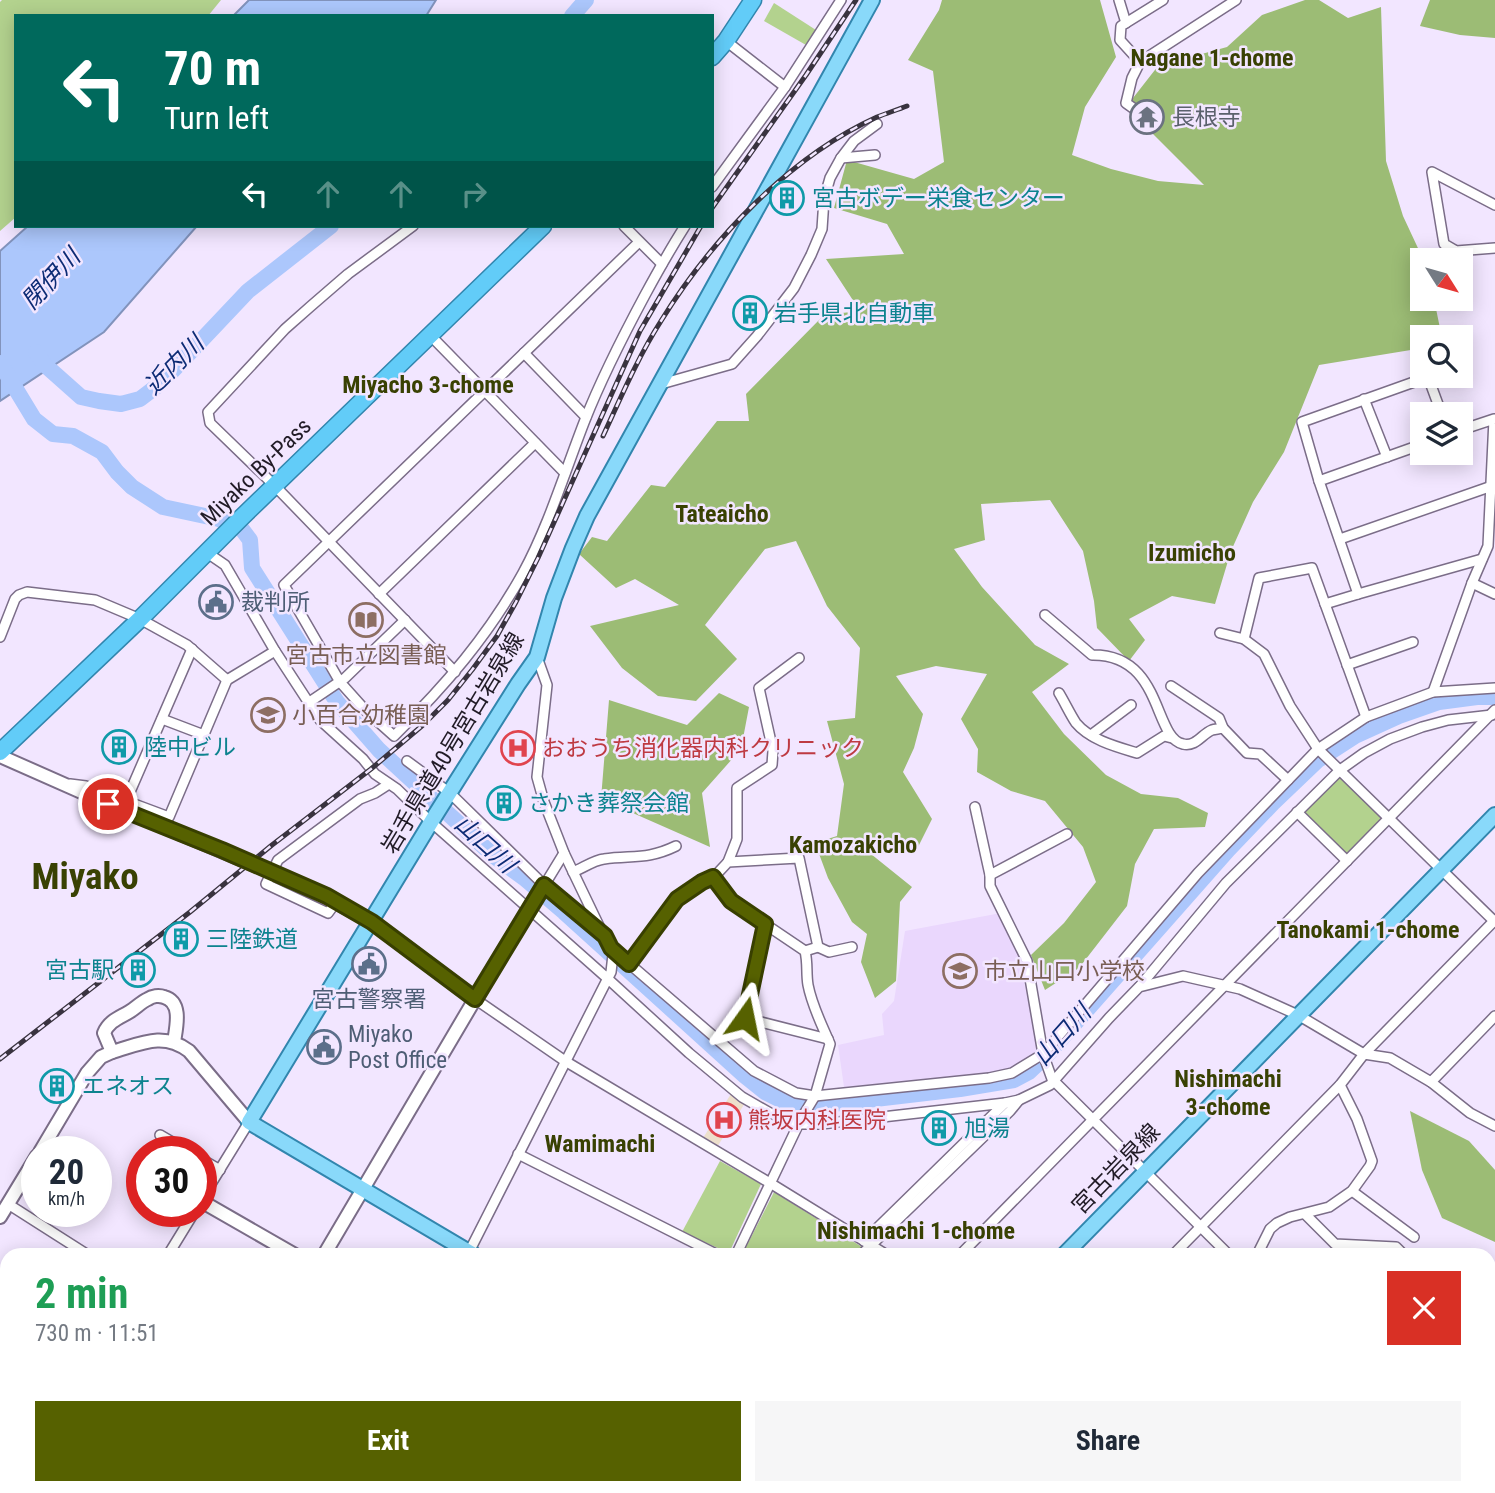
<!DOCTYPE html>
<html lang="en">
<head>
<meta charset="utf-8">
<style>
	:root { --surface:#fff; --page:#f6f6f7; --text:#1f2937; --muted:#747a83; --accent:#566100 }
	body { margin:0; font-family:"Roboto Condensed","Noto Sans JP",sans-serif; background:var(--page); color:var(--text); height:100vh; display:flex; flex-direction:column; font-size:26px; white-space:nowrap }
	* { box-sizing:border-box; margin:0 }
	p { font-size:23px; color:var(--muted) }
	.icon { flex:none; width:38px; height:38px; fill:none; stroke:currentColor; stroke-width:2; stroke-linecap:round; stroke-linejoin:round }
	.map { position:relative; flex:1; overflow:hidden }
	.details { position:absolute; left:0px; top:1248px; width:1496px; height:247px; display:flex; flex-direction:column; background:var(--surface); border-radius:21px 21px 0 0; box-shadow:0 4px 18px #0003 }
	.details>* { flex:none }
	.guide { position:absolute; left:14px; top:14px; width:700px; height:214px; border-radius:0px; box-shadow:0 4px 18px #0003; background:#00695c; color:#fff; overflow:hidden }
	.needle { width:46px; rotate:127deg }
	.tools { position:absolute; left:1410px; top:248px; display:grid; gap:14px }
	.tools a { display:grid; place-items:center; width:63px; height:63px; border-radius:0px; background:var(--surface); box-shadow:0 4px 18px #0003; font-size:35px }
	.speed { position:absolute; left:21px; top:1136px; display:flex; gap:14px; font-size:35px; font-weight:700; text-align:center }
	.speed>* { display:grid; place-content:center; width:91px; height:91px; border-radius:50%; background:var(--surface); box-shadow:0 4px 18px #0003; line-height:1 }
	.speed small { font-size:18px; font-weight:400 }
	.speed .limit { border:10px solid #d22; background:#fff; color:#111 }
	.pin { position:absolute; display:grid; place-items:center; width:60px; height:60px; color:#fff; margin:-30px; border:4px solid #fff; border-radius:50%; box-shadow:0 2px 7px #0007 }
	.me { position:absolute; width:77px; margin:-38px; rotate:12deg; stroke-linejoin:round; filter:drop-shadow(0 0 5px #0008) }
	.turn { display:flex; align-items:center; gap:24px; height:147px; padding:0 35px; font-size:32px }
	.turn .icon { width:91px; height:91px; stroke-width:2.5 }
	.turn b { display:block; font-size:49px; line-height:60px }
	.lanes { display:flex; align-items:center; height:66px; padding:0 35px; background:#0003; justify-content:center; gap:35px; direction:ltr }
	.lanes .off { opacity:.35 }
	.round { display:grid; place-items:center; flex:none; width:74px; height:74px; border-radius:0px; background:var(--page) }
	.overview { display:flex; align-items:center; justify-content:space-between; height:119px; padding:0 35px }
	h1 { font-size:42px; font-weight:700; line-height:52px; color:#1e9e55 }
	.cta { display:flex; gap:14px; margin-top:auto; padding:14px 35px }
	.cta a { flex:1; height:80px; border-radius:0px; background:var(--accent); color:#fff; font-size:28px; font-weight:700; line-height:80px; text-align:center }
	.cta a+a { background:var(--page); color:var(--text) }
	.map>svg:first-child { display:block }
</style>
</head>
<body>
<div class="map">
<svg width="1495" height="1493" viewBox="0 0 1495 1493">
	<rect width="100%" height="100%" fill="#f2e6ff"/>
	<polygon fill="#ead7fd" points="1001,913 1009,939 1015,940 1039,1052 1012,1068 986,1073 844,1087 838,1045 884,1035 882,1014 894,1001 905,931"/>
	<polygon fill="#ede0cc" points="731,1094 745,1103 717,1147 703,1138"/>
	<g fill="#b3d28e">
		<polygon points="2,0 221,0 208,16 16,16 16,217 0,231 0,2"/>
		<polygon points="774,3 816,30 806,45 764,21"/>
		<polygon points="1340,774 1384,818 1346,856 1301,812"/>
		<polygon points="720,1161 761,1184 729,1253 682,1232"/>
		<polygon points="774,1192 862,1247 853,1255 742,1255"/>
	</g>
	<g fill="#9cbc75">
		<polygon points="942,0 1100,0 1116,57 1085,107 1072,155 1111,169 1158,181 1204,185 1126,107 1158,66 1227,47 1262,15 1305,0 1319,0 1348,18 1381,7 1386,161 1403,216 1424,261 1423,299 1434,299 1442,338 1423,338 1423,348 1319,365 1284,452 1253,502 1231,551 1215,604 1172,596 1129,619 1145,640 1129,661 1097,628 1094,601 1083,551 1050,500 981,504 985,540 954,549 982,587 1035,645 1069,664 1032,692 1064,734 1106,775 1141,794 1178,798 1208,813 1205,827 1154,829 1135,864 1127,906 1079,968 1045,990 1031,955 1064,923 1096,882 1083,847 1045,801 1011,791 977,772 978,749 961,719 987,674 936,666 896,676 923,714 914,748 903,772 932,819 917,849 874,841 866,850 912,887 900,902 896,981 875,998 861,962 867,934 852,922 828,878 815,843 837,836 844,784 827,721 855,718 860,648 827,606 796,541 765,549 705,625 737,659 696,701 658,696 622,668 590,626 679,605 635,579 616,588 579,554 592,537 607,541 651,485 665,487 717,421 749,421 746,394 824,315 860,311 826,259 904,254 887,224 834,208 847,160 914,179 944,162 933,71 908,60 939,10"/>
		<polygon points="1430,0 1495,0 1495,38 1460,35 1420,26"/>
		<polygon points="719,693 749,707 741,749 702,793 710,847 601,799 609,700 687,725"/>
		<polygon points="1410,1111 1469,1141 1495,1170 1495,1242 1442,1218 1422,1170"/>
		<polygon points="1489,1337 1495,1337 1495,1493 1432,1493 1428,1488 1489,1488"/>
	</g>
	<g fill="#acc7fc" stroke="#8293bc" stroke-width="2">
		<polygon points="249,0 436,0 426,16 233,16"/>
		<polygon points="28,226 197,226 104,332 0,401 0,251"/>
	</g>
	<g fill="none" stroke-linecap="round" stroke-linejoin="round">
		<g stroke="#acc7fc" stroke-width="16">
			<polyline points="572,16 586,0"/>
			<polyline points="36,352 45,365 81,397 99,401 121,404 140,399 161,383 248,291 331,226"/>
			<polyline points="0,363 34,419 53,434 73,436 102,452 117,472 132,487 163,507 219,519 241,528 250,540 252,568 337,702 379,750 494,856 524,878 564,912 745,1076 765,1092 781,1100 794,1104 824,1105 960,1089 1014,1080 1029,1072 1047,1055 1228,850 1273,803 1318,760 1355,736 1399,716 1439,702 1477,697 1495,697"/>
		</g>
		<g stroke="#7b6d88" stroke-width="12">
			<g id="minor">
				<polyline points="1119,0 1126,23"/>
				<polyline points="726,41 785,87"/>
				<polyline points="1140,62 1236,0"/>
				<polyline points="1133,108 1126,103 1132,78 1140,62 1120,40 1121,26 1163,0"/>
				<polyline points="841,158 875,155"/>
				<polyline points="712,187 785,87 841,0"/>
				<polyline points="1495,205 1432,172 1444,244 1456,251 1495,248"/>
				<polyline points="413,226 348,274 311,306 285,329 208,412 210,423 275,486 455,672"/>
				<polyline points="624,226 662,264"/>
				<path d="M639,242L284,585L340,682L366,711L394,736C445,686 488,636 523,573C549,525 565,471 585,420C602,377 623,336 645,295C658,271 671,248 685,226"/>
				<polyline points="429,334 565,473"/>
				<polyline points="524,353 586,417"/>
				<polyline points="661,384 732,364 757,336 794,288 811,255 822,229 824,199 830,178 841,158 854,141 877,124"/>
				<polyline points="1364,399 1387,457"/>
				<polyline points="1319,481 1302,422 1428,377 1442,415"/>
				<polyline points="1340,539 1492,486"/>
				<polyline points="206,552 225,565 275,651 320,720 363,759 375,774 397,789 431,822 607,978 689,1053 742,1097 770,1113 799,1124 821,1124 1005,1103 1019,1100 1050,1085 1109,1018 1139,987 1183,976 1240,989 1298,1015 1364,1054 1390,1058 1431,1082 1470,1113 1495,1126"/>
				<polyline points="1472,583 1495,594"/>
				<polyline points="379,594 535,443"/>
				<polyline points="1358,594 1482,559"/>
				<polyline points="1325,604 1358,594 1319,481 1423,444"/>
				<path d="M1045,615L1092,655C1163,654 1153,738 1183,744C1196,747 1202,734 1212,730C1215,729 1219,729 1223,728L1247,753L1260,754L1288,780"/>
				<polyline points="1220,633 1244,639 1264,654 1290,706 1318,749 1495,922"/>
				<polyline points="0,637 15,599 19,595 27,592 95,600 140,619 187,645 227,680"/>
				<polyline points="1244,639 1259,578 1312,568 1366,717"/>
				<polyline points="1347,665 1413,642"/>
				<polyline points="1171,686 1219,718 1223,728"/>
				<polyline points="1433,692 1472,583 1488,546 1494,419 1461,430"/>
				<path d="M1059,693C1065,703 1070,714 1076,723C1090,740 1117,747 1137,753L1164,736L1172,738"/>
				<polyline points="308,703 345,678 405,620"/>
				<polyline points="162,719 204,735"/>
				<polyline points="1091,735 1131,705"/>
				<polyline points="407,761 450,793 544,885 601,933"/>
				<polyline points="70,784 86,786 169,817 227,680 275,651"/>
				<polyline points="126,801 192,649"/>
				<polyline points="975,807 990,875 990,886 1027,961 1043,1054 1052,1079 1229,1255"/>
				<polyline points="1297,812 1347,861"/>
				<polyline points="564,853 475,999 565,1061 770,1183 887,1255"/>
				<polyline points="728,862 737,839 737,788 772,765 773,751 759,688 799,658"/>
				<path d="M573,872C583,868 594,860 604,859C633,855 647,860 676,846"/>
				<polyline points="990,875 1067,834"/>
				<polyline points="713,878 728,862 799,858 818,947 805,951"/>
				<polyline points="336,902 328,913 266,884 278,860 360,799 375,793 389,784"/>
				<polyline points="765,924 745,1018 828,1039"/>
				<polyline points="818,947 829,952 852,947"/>
				<polyline points="611,948 754,1071 796,1093 815,1096 989,1078 1012,1073 1043,1054 1198,873 1318,749 1366,717 1433,692 1495,688"/>
				<path d="M629,964L677,899L702,882L713,878L731,901L805,951C808,963 806,974 808,985C812,1006 822,1025 830,1044L815,1096L801,1119L736,1255"/>
				<polyline points="1140,986 1226,883 1340,770 1364,753 1390,739 1422,727 1448,720 1492,715"/>
				<polyline points="1431,1082 1495,1016"/>
				<polyline points="160,1135 189,1152"/>
				<polyline points="518,1154 718,1255"/>
				<polyline points="201,1159 220,1170"/>
				<polyline points="1352,1191 1414,1237"/>
				<polyline points="201,1200 249,1122"/>
				<polyline points="8,1204 88,1255"/>
				<polyline points="1305,1214 1335,1244 1396,1247 1404,1255"/>
				<polyline points="864,1241 1005,1103"/>
				<polyline points="468,1254 611,972 613,955 564,853 544,802 537,777 547,685 537,657"/>
				<polyline points="168,1255 195,1211"/>
				<polyline points="861,1255 1010,1111 1019,1100"/>
				<polyline points="960,1255 1495,710"/>
				<polyline points="1173,1255 1340,1085 1364,1054 1495,920"/>
				<polyline points="1257,1255 1270,1229 1277,1223 1290,1217 1329,1207 1352,1191 1370,1166 1372,1161 1357,1119 1340,1085"/>
				<polyline points="0,1311 7,1315"/>
				<polyline points="0,1381 7,1369"/>
				<polyline points="0,1411 7,1415"/>
				<polyline points="316,1488 327,1493"/>
				<polyline points="565,1488 575,1493"/>
				<polyline points="767,1488 788,1493"/>
				<polyline points="1134,1488 1144,1493"/>
				<polyline points="1278,1488 1280,1493"/>
				<polyline points="25,1493 29,1488"/>
				<polyline points="185,1493 188,1488"/>
				<polyline points="347,1493 350,1488"/>
				<polyline points="449,1493 452,1488"/>
				<polyline points="543,1493 546,1488"/>
				<polyline points="622,1493 624,1488"/>
				<polyline points="709,1493 710,1488"/>
				<polyline points="753,1493 754,1488"/>
				<polyline points="824,1493 825,1488"/>
				<polyline points="1103,1493 1104,1488"/>
				<polyline points="1157,1493 1162,1488"/>
			</g>
		</g>
		<g stroke="#7b6d88" stroke-width="16">
			<g id="tertiary">
				<polyline points="0,756 86,794"/>
				<polyline points="312,889 372,922 475,999 324,1255"/>
				<polyline points="40,1152 87,1073 101,1057 112,1052"/>
				<polyline points="201,1201 295,1255"/>
				<polyline points="0,1217 37,1156"/>
			</g>
		</g>
		<g stroke="#7b6d88" stroke-width="16">
			<path id="secondary" d="M174,1042C176,1028 183,1002 164,997C159,995 152,996 148,999C141,1002 136,1008 129,1012C119,1018 109,1021 104,1033L112,1052C140,1044 163,1031 189,1051L249,1122"/>
		</g>
		<g stroke="#3286ae" stroke-width="18">
			<g id="primary">
				<polyline points="474,1255 249,1122 436,814 518,684 537,657 554,598 573,548 587,516 872,0"/>
				<polyline points="1064,1255 1495,815"/>
			</g>
		</g>
		<g stroke="#3286ae" stroke-width="19">
			<g id="trunk">
				<polyline points="712,57 726,41 753,0"/>
				<polyline points="0,752 140,619 242,517 543,226"/>
			</g>
		</g>
		<use href="#minor" stroke="#fff" stroke-width="9"/>
		<use href="#tertiary" stroke="#fff" stroke-width="12"/>
		<use href="#secondary" stroke="#fff" stroke-width="12"/>
		<use href="#primary" stroke="#89d9fa" stroke-width="14"/>
		<use href="#trunk" stroke="#62ccf8" stroke-width="16"/>
		<g stroke="#39333f" stroke-width="5">
			<g id="rail">
				<polyline points="712,208 806,75 856,0"/>
				<path d="M603,436C621,397 638,357 661,321C711,240 789,157 877,117C887,113 897,110 907,106"/>
				<polyline points="0,1059 190,912 272,845 371,769 423,725 448,700 472,670 497,636 516,602 538,558 640,331 701,226"/>
			</g>
		</g>
		<use href="#rail" stroke="#f2e6ff" stroke-width="2.5" stroke-dasharray="8" stroke-linecap="butt"/>
		<g stroke="#7b6d88" stroke-width="16" stroke-linecap="butt">
			<polyline id="tertiary-bridge" points="86,794 312,889"/>
		</g>
		<use href="#tertiary-bridge" stroke="#fff" stroke-width="12"/>
	</g>
	<g fill="none" stroke-linecap="round" stroke-linejoin="round">
		<g stroke="#383f00" stroke-width="18">
			<polyline id="route" points="108,804 222,850 327,896 372,922 475,999 544,885 605,936 611,948 629,964 677,899 702,882 713,877 731,901 765,924 745,1018"/>
		</g>
		<use href="#route" stroke="#566100" stroke-width="12"/>
	</g>
	<defs>
		<g id="temple-ring" transform="scale(1.75)"><circle r="9.5" fill="#f2e6ff" stroke="#6b7280" stroke-width="1.5"/><path d="M0-6L5-2H3V0L6.5 2.5H4V6H1.5V3h-3V6H-4V2.5H-6.5L-3 0V-2H-5Z" fill="#6b7280"/></g>
		<g id="building-ring" transform="scale(1.75)"><circle r="9.5" fill="#f2e6ff" stroke="#0f9aa8" stroke-width="1.5"/><path d="M-4-6H4V6H1V3H-1V6H-4ZM-2.5-4.3h1.7v1.8h-1.7ZM.8-4.3h1.7v1.8H.8ZM-2.5-1h1.7V.8h-1.7ZM.8-1h1.7V.8H.8Z" fill="#0f9aa8"/></g>
		<g id="civic-ring" transform="scale(1.75)"><circle r="9.5" fill="#f2e6ff" stroke="#5c6f8a" stroke-width="1.5"/><path d="M-.6-6.5H3V-4.5H.6V-3L4-1V1h2V6H-6V1h2V-1L-.6-3ZM-1.2 2.5V6h2.4V2.5Z" fill="#5c6f8a"/></g>
		<g id="library-ring" transform="scale(1.75)"><circle r="9.5" fill="#f2e6ff" stroke="#8d6e63" stroke-width="1.5"/><path d="M-6-4Q-3-5.5-.7-3.5V5Q-3 3-6 4ZM6-4Q3-5.5 .7-3.5V5Q3 3 6 4Z" fill="#8d6e63"/></g>
		<g id="school-ring" transform="scale(1.75)"><circle r="9.5" fill="#f2e6ff" stroke="#8d6e63" stroke-width="1.5"/><path d="M0-5L7-2L0 1L-7-2ZM-4 1L0 2.5L4 1V4Q0 6-4 4Z" fill="#8d6e63"/></g>
		<g id="hospital-ring" transform="scale(1.75)"><circle r="9.5" fill="#f2e6ff" stroke="#e0444e" stroke-width="1.5"/><path d="M-5-5h3v3.5h4V-5h3V5h-3V1.5h-4V5h-3Z" fill="#e0444e"/></g>
	</defs>
	<g fill-rule="evenodd">
		<use href="#temple-ring" x="1147" y="117"/>
		<use href="#building-ring" x="787" y="198"/>
		<use href="#building-ring" x="750" y="313"/>
		<use href="#civic-ring" x="216" y="602"/>
		<use href="#library-ring" x="366" y="620"/>
		<use href="#school-ring" x="268" y="715"/>
		<use href="#building-ring" x="119" y="747"/>
		<use href="#hospital-ring" x="518" y="748"/>
		<use href="#building-ring" x="504" y="803"/>
		<use href="#building-ring" x="181" y="939"/>
		<use href="#civic-ring" x="369" y="964"/>
		<use href="#building-ring" x="138" y="970"/>
		<use href="#school-ring" x="960" y="971"/>
		<use href="#civic-ring" x="324" y="1047"/>
		<use href="#building-ring" x="57" y="1086"/>
		<use href="#hospital-ring" x="724" y="1120"/>
		<use href="#building-ring" x="939" y="1128"/>
	</g>
	<g text-anchor="middle" dominant-baseline="central" stroke-width="5" stroke-linejoin="round" paint-order="stroke">
		<g font-size="23" fill="#5b616d" stroke="#f2e6ff" text-anchor="start">
			<text x="1172" y="117">長根寺</text>
		</g>
		<g font-size="23" fill="#0d838f" stroke="#f2e6ff" text-anchor="start">
			<text x="812" y="198">宮古ボデー栄食センター</text>
			<text x="774" y="313">岩手県北自動車</text>
			<text x="144" y="747">陸中ビル</text>
			<text x="528" y="803">さかき葬祭会館</text>
			<text x="206" y="939">三陸鉄道</text>
			<text x="114" y="970" text-anchor="end">宮古駅</text>
			<text x="82" y="1086">エネオス</text>
			<text x="964" y="1128">旭湯</text>
		</g>
		<g font-size="23" fill="#211b26" stroke="#f2e6ff">
			<text transform="translate(256 472) rotate(-44)">Miyako By-Pass</text>
			<text transform="translate(453 743) rotate(-59)">岩手県道40号宮古岩泉線</text>
			<text transform="translate(1116 1169) rotate(-46)">宮古岩泉線</text>
		</g>
		<g font-size="23" fill="#4e5e75" stroke="#f2e6ff" text-anchor="start">
			<text x="241" y="602">裁判所</text>
			<text x="369" y="999" text-anchor="middle">宮古警察署</text>
			<text x="348" y="1034">Miyako<tspan x="348" dy="26">Post Office</tspan></text>
		</g>
		<g font-size="23" fill="#785e54" stroke="#f2e6ff" text-anchor="start">
			<text x="366" y="655" text-anchor="middle">宮古市立図書館</text>
			<text x="292" y="715">小百合幼稚園</text>
			<text x="984" y="971">市立山口小学校</text>
		</g>
		<g font-size="23" fill="#be3a42" stroke="#f2e6ff" text-anchor="start">
			<text x="542" y="748">おおうち消化器内科クリニック</text>
			<text x="748" y="1120">熊坂内科医院</text>
		</g>
		<g font-size="24" font-weight="bold" fill="#394103" stroke="#f2e6ff">
			<text x="1212" y="58">Nagane 1-chome</text>
			<text x="428" y="385">Miyacho 3-chome</text>
			<text x="722" y="514">Tateaicho</text>
			<text x="1192" y="553">Izumicho</text>
			<text x="853" y="845">Kamozakicho</text>
			<text x="1368" y="930">Tanokami 1-chome</text>
			<text x="1228" y="1079">Nishimachi<tspan x="1228" dy="28">3-chome</tspan></text>
			<text x="600" y="1144">Wamimachi</text>
			<text x="916" y="1231">Nishimachi 1-chome</text>
		</g>
		<g font-size="24" font-style="italic" fill="#0d2c75" stroke="#f2e6ff">
			<text transform="translate(51 279) rotate(-47)">閉伊川</text>
			<text transform="translate(174 365) rotate(-45)">近内川</text>
			<text transform="translate(485 844) rotate(42)">山口川</text>
			<text transform="translate(1062 1035) rotate(-48)">山口川</text>
		</g>
		<g font-size="37" font-weight="bold" fill="#394103" stroke="#f2e6ff">
			<text x="85" y="876">Miyako</text>
		</g>
	</g>
</svg>
<div class="tools">
<a><svg class="needle" viewBox="-14 -14 28 28"><path d="M0-13l5 13h-10z" fill="#e53935"/><path d="M0 13l5-13h-10z" fill="#747a83"/></svg></a>
<a><svg class="icon" aria-label="search" viewBox="0 0 24 24"><circle cx="10" cy="10" r="6"/><path d="M15 15l6 6"/></svg></a>
<a><svg class="icon" aria-label="layers" viewBox="0 0 24 24"><path d="M12 4l9 5-9 5-9-5zM3 14l9 5 9-5"/></svg></a>
</div>
<div class="speed"><div>20<small>km/h</small></div><div class="limit">30</div></div>
<div class="pin" style="left:108px;top:804px;background:#d93025"><svg class="icon" aria-label="arrive" viewBox="0 0 24 24"><path d="M6 21V4h12l-3 4 3 4H6"/></svg></div>
<svg class="me" style="left:745px;top:1018px" viewBox="-20 -20 40 40"><path d="M0-17L14 15 0 8-14 15z" fill="#566100" stroke="#fff" stroke-width="4"/></svg>
<div class="guide">
<div class="turn"><svg class="icon" aria-label="left" viewBox="0 0 24 24"><path d="M17 20v-9H6M10 6l-5 5 5 5"/></svg><div><b>70 m</b>Turn left</div></div>
<div class="lanes"><svg class="icon" aria-label="left" viewBox="0 0 24 24"><path d="M17 20v-9H6M10 6l-5 5 5 5"/></svg><svg class="icon off" aria-label="ahead" viewBox="0 0 24 24"><path d="M12 20V5M6 11l6-6 6 6"/></svg><svg class="icon off" aria-label="ahead" viewBox="0 0 24 24"><path d="M12 20V5M6 11l6-6 6 6"/></svg><svg class="icon off" aria-label="right" viewBox="0 0 24 24"><path d="M7 20v-9h11M14 6l5 5-5 5"/></svg></div>
</div>
<section class="details">
<div class="overview"><div><h1>2 min</h1><p>730 m · 11:51</p></div><a class="round" style="background:#d93025;color:#fff"><svg class="icon" aria-label="close" viewBox="0 0 24 24"><path d="M6 6l12 12M18 6L6 18"/></svg></a></div>
<div class="cta"><a>Exit</a><a>Share</a></div>
</section>
</div>
</body>
</html>
